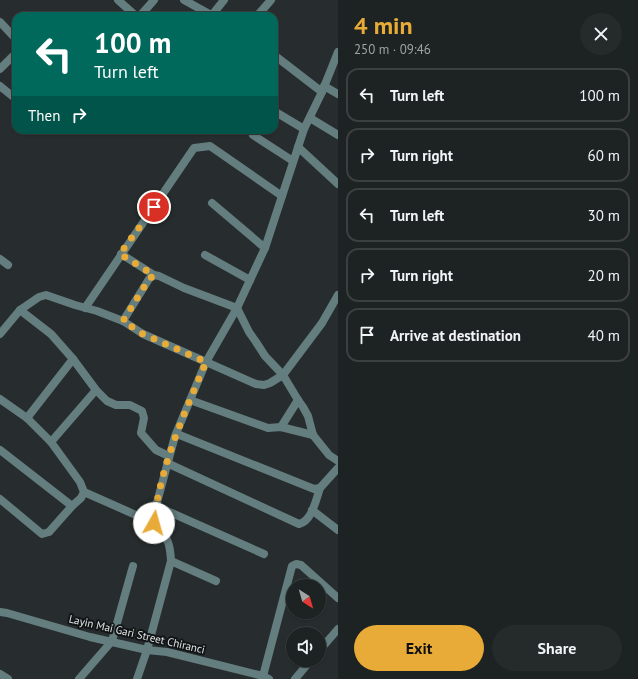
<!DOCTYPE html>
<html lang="en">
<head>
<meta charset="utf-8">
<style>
	:root { --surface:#1d2222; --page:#252a2a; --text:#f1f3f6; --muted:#a0a4a5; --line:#3b3f40; --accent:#e8ab37 }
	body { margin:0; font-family:"PT Sans",sans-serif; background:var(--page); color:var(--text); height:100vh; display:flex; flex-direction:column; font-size:15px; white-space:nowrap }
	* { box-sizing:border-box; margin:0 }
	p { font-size:13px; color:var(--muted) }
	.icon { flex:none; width:22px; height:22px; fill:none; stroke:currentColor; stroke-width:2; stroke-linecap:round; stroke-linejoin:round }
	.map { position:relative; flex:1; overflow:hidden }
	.panel { display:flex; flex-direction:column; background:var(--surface); width:300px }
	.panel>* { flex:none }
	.top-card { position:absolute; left:12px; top:12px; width:266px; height:122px; border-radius:12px; box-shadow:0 1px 3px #0004,0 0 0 1px var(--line); background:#00695c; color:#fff; overflow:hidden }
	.needle { width:26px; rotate:143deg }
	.tools { position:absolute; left:286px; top:579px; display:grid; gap:8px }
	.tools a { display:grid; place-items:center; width:40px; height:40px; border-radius:50%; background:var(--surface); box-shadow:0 1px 3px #0004,0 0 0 1px var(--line); font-size:20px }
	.pin { position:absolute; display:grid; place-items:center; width:34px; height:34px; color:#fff; margin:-17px; border:2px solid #fff; border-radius:50%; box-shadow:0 1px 4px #0007 }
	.me { position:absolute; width:44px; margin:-22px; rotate:7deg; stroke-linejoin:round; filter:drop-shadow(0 0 3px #0008) }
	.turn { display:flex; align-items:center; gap:14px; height:84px; padding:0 16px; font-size:18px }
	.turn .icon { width:52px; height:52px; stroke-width:2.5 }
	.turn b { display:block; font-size:28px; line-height:34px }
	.then { display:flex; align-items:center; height:38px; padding:0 16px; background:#0003; gap:8px; font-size:15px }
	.round { display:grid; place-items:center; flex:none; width:42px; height:42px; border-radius:21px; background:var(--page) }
	.headline { display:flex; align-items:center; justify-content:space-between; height:68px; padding:0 16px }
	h1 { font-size:24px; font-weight:800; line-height:30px; color:var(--accent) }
	.primary-button { display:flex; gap:8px; margin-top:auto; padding:8px 16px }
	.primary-button a { flex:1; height:46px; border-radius:24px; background:var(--accent); color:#111; font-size:16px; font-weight:800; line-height:46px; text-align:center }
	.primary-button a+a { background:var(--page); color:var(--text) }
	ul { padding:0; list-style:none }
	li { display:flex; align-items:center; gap:12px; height:54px; margin:0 8px 6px; padding:0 8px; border:2px solid var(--line); border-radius:12px }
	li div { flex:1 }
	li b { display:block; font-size:15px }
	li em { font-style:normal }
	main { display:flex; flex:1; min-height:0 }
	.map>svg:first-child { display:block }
</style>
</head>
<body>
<main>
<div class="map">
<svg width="338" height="679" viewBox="0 0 338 679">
	<rect width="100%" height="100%" fill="#272d2e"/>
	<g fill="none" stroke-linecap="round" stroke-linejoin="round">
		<g stroke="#647e80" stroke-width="8">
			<polyline points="118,0 136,16"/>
			<polyline points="184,0 213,16"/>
			<polyline points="212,15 224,0"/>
			<polyline points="140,16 154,0"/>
			<polyline points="257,16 271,0"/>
			<polyline points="0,22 16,39"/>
			<polyline points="274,55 322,92"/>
			<polyline points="0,69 16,53"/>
			<polyline points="0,86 16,99"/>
			<polyline points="324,86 338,94"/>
			<polyline points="274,111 304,129"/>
			<polyline points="310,118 338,135"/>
			<polyline points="253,135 293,161"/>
			<polyline points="298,147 338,184"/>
			<polyline points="212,203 265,248"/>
			<polyline points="121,254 154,275"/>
			<polyline points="205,255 250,280"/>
			<polyline points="0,259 8,265"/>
			<polyline points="85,308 194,148 210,146 282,196"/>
			<polyline points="20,310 51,334 73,359 96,390 107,401 116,405 130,405 142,411 144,418 141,433 156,450 169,456"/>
			<polyline points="123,321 149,279 154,275 159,276 184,288 237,308 249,332 256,342 265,356 283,375 298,400 303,407 308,416 313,435 329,455 338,461"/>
			<polyline points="0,334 20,310 39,297 46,295 75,305 97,311 123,321 143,334 256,384 264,385 270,383 283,375 322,323 338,295"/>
			<polyline points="0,399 27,418 51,442 80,482 84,492 81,498 72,506 0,450"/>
			<polyline points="190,400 268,428 281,427 313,435"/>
			<polyline points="27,418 73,359"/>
			<polyline points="281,427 298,400"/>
			<polyline points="177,434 314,489 320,488 338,468"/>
			<polyline points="51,442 96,390"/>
			<path d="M167,463L299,524C312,521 316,500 320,488"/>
			<polyline points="84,492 154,523"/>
			<polyline points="0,499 42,534 49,532 72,506"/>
			<polyline points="156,506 264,554"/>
			<polyline points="312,510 338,530"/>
			<polyline points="171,561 216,581"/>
			<polyline points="0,612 7,613 90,637 147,650 167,652 263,676 269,679"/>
			<polyline points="319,651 338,629"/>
			<polyline points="0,674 8,679"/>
			<polyline points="263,676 292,566 296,564 301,565 338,598"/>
			<polyline points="79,679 112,641 133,566"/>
			<path d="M137,679L147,650L171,561C170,540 167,538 154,523L156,506L175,436L206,362L237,308L265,248L304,129L322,92L338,52"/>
			<polyline points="295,679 311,660"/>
		</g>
	</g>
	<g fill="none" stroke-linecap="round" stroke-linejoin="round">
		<path stroke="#e8ab37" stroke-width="7" stroke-dasharray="0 12.6" d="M154,523C160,467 184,414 206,362L143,334L123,321L149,279L154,275L120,254L154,207"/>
	</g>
	<g text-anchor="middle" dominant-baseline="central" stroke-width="4" stroke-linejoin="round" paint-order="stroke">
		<g font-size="11" fill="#e3e7e8" stroke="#121515">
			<text transform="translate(137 634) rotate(13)">Layin Mai Gari Street Chiranci</text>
		</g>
	</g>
</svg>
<div class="tools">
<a><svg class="needle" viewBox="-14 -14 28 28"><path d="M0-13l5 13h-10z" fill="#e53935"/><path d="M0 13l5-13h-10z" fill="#a0a4a5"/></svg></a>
<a><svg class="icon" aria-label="sound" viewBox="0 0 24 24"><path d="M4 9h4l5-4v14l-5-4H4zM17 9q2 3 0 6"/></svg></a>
</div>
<div class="pin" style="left:154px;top:207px;background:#d93025"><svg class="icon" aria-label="arrive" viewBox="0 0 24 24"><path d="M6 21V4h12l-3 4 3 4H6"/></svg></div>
<svg class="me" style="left:154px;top:523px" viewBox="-20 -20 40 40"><circle r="19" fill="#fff"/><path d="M0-13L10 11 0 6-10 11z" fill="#e8ab37"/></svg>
<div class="top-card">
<div class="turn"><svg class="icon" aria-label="left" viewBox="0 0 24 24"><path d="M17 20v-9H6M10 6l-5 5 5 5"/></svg><div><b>100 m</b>Turn left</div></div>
<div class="then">Then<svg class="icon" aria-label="right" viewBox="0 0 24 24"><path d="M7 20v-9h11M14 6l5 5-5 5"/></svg></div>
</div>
</div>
<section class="panel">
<div class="headline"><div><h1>4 min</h1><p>250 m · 09:46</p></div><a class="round"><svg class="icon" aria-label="close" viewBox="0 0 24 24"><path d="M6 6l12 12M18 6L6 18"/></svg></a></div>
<ul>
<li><svg class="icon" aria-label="left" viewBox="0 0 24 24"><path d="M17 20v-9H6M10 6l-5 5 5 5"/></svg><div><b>Turn left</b></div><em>100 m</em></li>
<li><svg class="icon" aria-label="right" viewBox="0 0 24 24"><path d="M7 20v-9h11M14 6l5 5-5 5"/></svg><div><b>Turn right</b></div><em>60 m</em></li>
<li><svg class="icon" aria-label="left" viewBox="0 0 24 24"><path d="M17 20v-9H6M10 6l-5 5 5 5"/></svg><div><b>Turn left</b></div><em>30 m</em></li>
<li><svg class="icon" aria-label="right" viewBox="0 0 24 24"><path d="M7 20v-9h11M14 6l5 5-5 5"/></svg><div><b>Turn right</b></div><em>20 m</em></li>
<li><svg class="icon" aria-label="arrive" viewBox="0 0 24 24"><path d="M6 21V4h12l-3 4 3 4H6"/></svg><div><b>Arrive at destination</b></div><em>40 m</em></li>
</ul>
<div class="primary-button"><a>Exit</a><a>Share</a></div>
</section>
</main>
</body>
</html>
